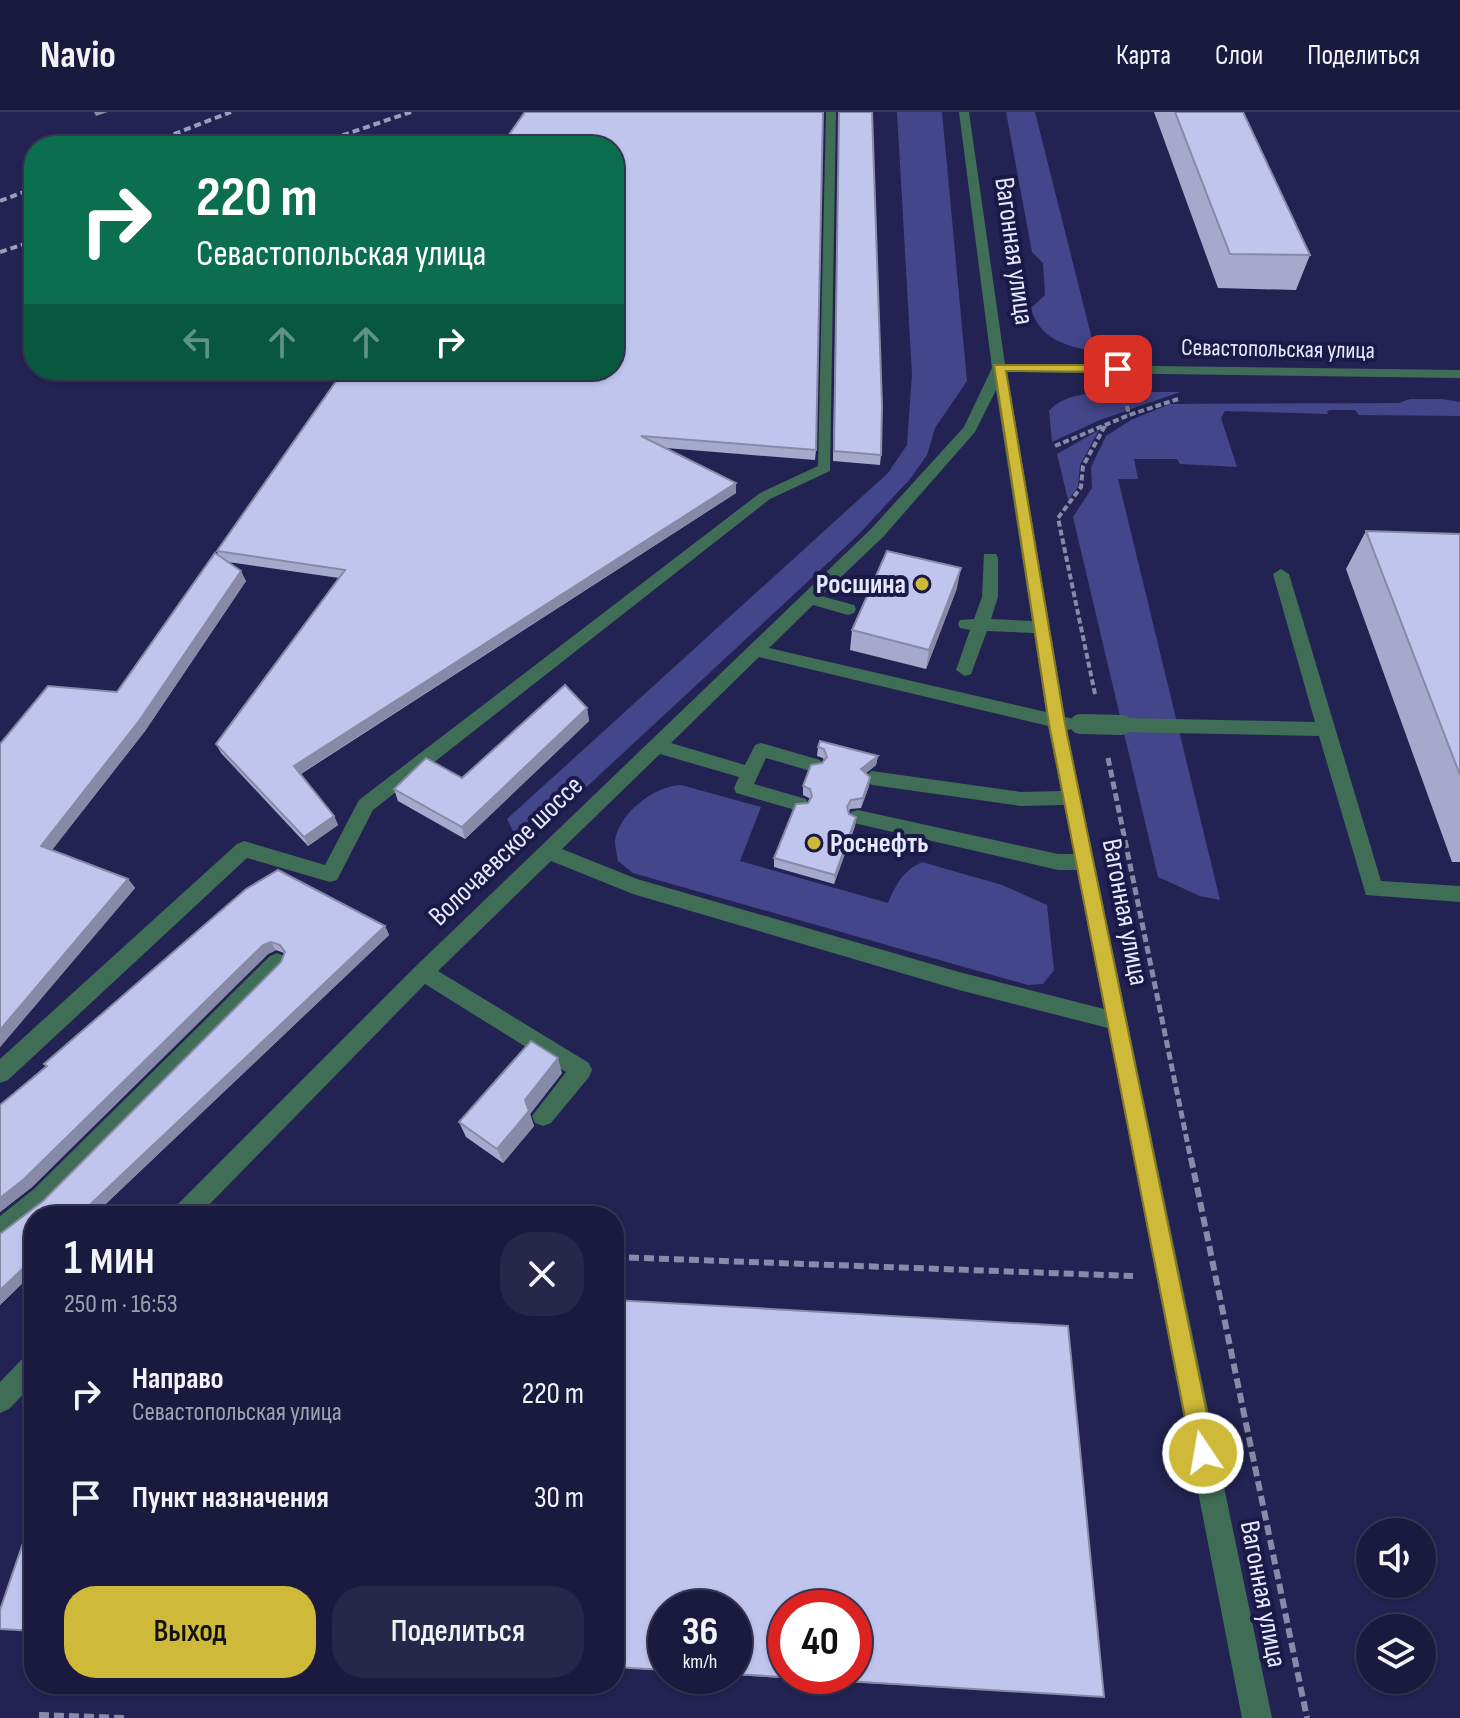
<!DOCTYPE html>
<html lang="ru">
<head>
<meta charset="utf-8">
<style>
	:root { --surface:#1a1a3e; --page:#272749; --text:#f1f3f6; --muted:#9fa1b0; --line:#383858; --accent:#ceb938 }
	body { margin:0; font-family:"Sofia Sans Condensed",sans-serif; background:var(--page); color:var(--text); height:100vh; display:flex; flex-direction:column; font-size:30px; white-space:nowrap }
	* { box-sizing:border-box; margin:0 }
	p { font-size:26px; color:var(--muted) }
	.icon { flex:none; width:44px; height:44px; fill:none; stroke:currentColor; stroke-width:2; stroke-linecap:round; stroke-linejoin:round }
	.map { position:relative; flex:1; overflow:hidden }
	.sheet { position:absolute; left:24px; top:1094px; width:600px; height:488px; display:flex; flex-direction:column; background:var(--surface); border-radius:32px; box-shadow:0 2px 6px #0004,0 0 0 2px var(--line) }
	.sheet>* { flex:none }
	.banner { position:absolute; left:24px; top:24px; width:600px; height:244px; border-radius:32px; box-shadow:0 2px 6px #0004,0 0 0 2px var(--line); background:#0b6e4f; color:#fff; overflow:hidden }
	.controls { position:absolute; left:1356px; top:1406px; display:grid; gap:16px }
	.controls a { display:grid; place-items:center; width:80px; height:80px; border-radius:50%; background:var(--surface); box-shadow:0 2px 6px #0004,0 0 0 2px var(--line); font-size:40px }
	.speed { position:absolute; left:648px; top:1478px; display:flex; gap:16px; font-size:40px; font-weight:700; text-align:center }
	.speed>* { display:grid; place-content:center; width:104px; height:104px; border-radius:50%; background:var(--surface); box-shadow:0 2px 6px #0004,0 0 0 2px var(--line); line-height:1 }
	.speed small { font-size:20px; font-weight:400 }
	.speed .limit { border:12px solid #d22; background:#fff; color:#111 }
	.pin { position:absolute; display:grid; place-items:center; width:68px; height:68px; color:#fff; margin:-34px; border-radius:16px; box-shadow:0 4px 12px #0006 }
	.me { position:absolute; width:88px; margin:-44px; rotate:348deg; stroke-linejoin:round; filter:drop-shadow(0 0 6px #0008) }
	.turn { display:flex; align-items:center; gap:28px; height:168px; padding:0 40px; font-size:36px }
	.turn .icon { width:104px; height:104px; stroke-width:2.5 }
	.turn b { display:block; font-size:56px; line-height:68px }
	.lanes { display:flex; align-items:center; height:76px; padding:0 40px; background:#0003; justify-content:center; gap:40px; direction:ltr }
	.lanes .off { opacity:.35 }
	.round { display:grid; place-items:center; flex:none; width:84px; height:84px; border-radius:32px; background:var(--page) }
	.summary { display:flex; align-items:center; justify-content:space-between; height:136px; padding:0 40px }
	h1 { font-size:48px; font-weight:600; line-height:60px }
	.action { display:flex; gap:16px; margin-top:auto; padding:16px 40px }
	.action a { flex:1; height:92px; border-radius:32px; background:var(--accent); color:#111; font-size:32px; font-weight:600; line-height:92px; text-align:center }
	.action a+a { background:var(--page); color:var(--text) }
	ul { padding:0; list-style:none }
	li { display:flex; align-items:center; gap:24px; height:104px; padding:0 40px }
	li div { flex:1 }
	li b { display:block; font-size:30px }
	li em { font-style:normal }
	header { display:flex; align-items:center; gap:48px; box-sizing:border-box; height:112px; padding:0 40px; background:var(--surface); border-bottom:2px solid var(--line) }
	header strong { font-size:38px }
	nav { display:flex; gap:44px; margin-inline-start:auto; font-size:28px }
	.map>svg:first-child { display:block }
</style>
</head>
<body>
<header>
<strong>Navio</strong>
<nav><a>Карта</a><a>Слои</a><a>Поделиться</a></nav>
</header>
<div class="map">
<svg width="1460" height="1606" viewBox="0 0 1460 1606">
	<rect width="100%" height="100%" fill="#232353"/>
	<g fill="#44468b">
		<polygon points="897,0 942,0 967,269 935,316 927,343 910,367 858,423 538,720 518,729 507,707 888,361 907,333 912,262"/>
		<path d="M1006,0H1035L1095,239C1067,235 1039,227 1031,196L1045,183L1043,151L1032,140Z"/>
		<path d="M1106,280H1180L1100,308L1052,330L1049,299C1063,283 1085,282 1106,280Z"/>
		<polygon points="1410,287 1442,287 1460,290 1460,304 1359,303 1355,298 1331,298 1327,299 1328,302 1225,299 1221,306 1237,355 1180,352 1177,347 1134,347 1138,367 1118,367 1220,788 1200,784 1158,765 1073,405 1092,376 1091,355 1106,324 1131,308 1170,292 1399,291"/>
		<polygon points="1099,318 1080,353 1078,375 1068,388 1057,342"/>
		<path d="M681,673L761,695L740,749L888,791C897,771 902,760 922,750L1002,773L1047,793L1054,858L1043,872L1028,873L633,761L618,749C617,743 615,735 615,729C619,701 654,674 681,673Z"/>
	</g>
	<g fill="none" stroke-linecap="round" stroke-linejoin="round">
		<g stroke="#888aaa" stroke-width="4" stroke-dasharray="6 3" stroke-linecap="butt">
			<polyline points="1125,285 1129,303"/>
			<polyline points="1055,334 1129,303 1178,287"/>
			<polyline points="1095,582 1058,406 1081,375 1083,354 1106,312"/>
		</g>
		<polyline stroke="#888aaa" stroke-width="5" stroke-dasharray="8 4" stroke-linecap="butt" points="1108,646 1191,1048"/>
		<g stroke="#888aaa" stroke-width="6" stroke-dasharray="10 5" stroke-linecap="butt">
			<polyline points="1191,1046 1307,1606"/>
			<polyline points="614,1145 1133,1164"/>
			<polyline points="39,1603 124,1606"/>
		</g>
		<g fill="#406d55" fill-rule="evenodd">
			<polygon points="826,0 836,0 830,359 770,387 373,698 337,768 330,770 247,746 8,968 0,971 0,947 237,732 244,729 325,753 359,688 760,381 818,354"/>
			<path d="M959,0H969L1005,252L1460,258V266L1007,260L1065,605L1074,607L1077,612L1074,617L1067,618L1272,1606H1242L1108,916L959,878L633,782L551,749L438,859L589,951L592,958L589,965L551,1011L543,1014L535,1011L532,1004L566,960L425,872L198,1104H170L174,1096L416,854L871,417L964,315L992,256ZM996,278L1032,509L991,507L998,485V446L996,442H984L982,485L974,507L960,508L958,512L960,516L970,518L956,558L965,564L971,562L987,519L1034,521L1046,600L769,536L813,493L848,503L854,501L856,497L854,493L821,484L883,425L975,320ZM759,545L1048,614L1061,679L1021,680L872,659L863,666L872,673L1021,694L1064,693L1074,742H1058L858,698L851,700L849,705L851,710L858,712L1058,758H1077L1104,897L959,860L637,767L562,737L660,642L739,665L734,676L736,681L799,699L806,697L808,692L806,687L754,672L766,646L814,660L820,658L823,653L820,648L761,631L755,633L745,653L671,631Z"/>
			<polygon points="1281,457 1289,462 1381,769 1460,774 1460,790 1366,783 1319,624 1122,620 1113,613 1122,606 1315,610 1273,462"/>
			<polygon points="277,841 284,844 287,850 284,856 50,1093 0,1131 0,1104 34,1077 270,844"/>
			<polygon points="34,1240 34,1271 9,1297 0,1301 0,1270 25,1244"/>
		</g>
		<g stroke="#9b9dba" stroke-width="4" stroke-dasharray="7 4" stroke-linecap="butt">
			<polyline points="143,34 231,0"/>
			<polyline points="311,34 411,0"/>
			<polyline points="0,89 34,76"/>
			<polyline points="0,140 34,129"/>
		</g>
		<polyline stroke="#406d55" stroke-width="20" points="1080,612 1122,613"/>
	</g>
	<g fill="#a5a9cc">
		<polygon points="839,0 881,343 880,353 833,349"/>
		<polygon points="1154,0 1243,0 1310,143 1296,178 1218,176"/>
		<polygon points="344,258 816,338 815,348 666,336 736,381 301,662 334,704 338,713 308,734 221,641 216,632 339,466 228,450 246,469 145,619 52,738 128,767 135,776 0,935 0,632 117,580 218,443 217,439"/>
		<polygon points="1366,419 1460,422 1460,750 1452,750 1346,457"/>
		<polygon points="957,476 926,557 850,538 852,518"/>
		<polygon points="587,596 589,609 465,727 398,689 394,677 462,666"/>
		<polygon points="818,635 878,644 876,653 866,661 870,665 869,674 861,696 850,697 849,700 849,702 856,705 855,714 834,772 774,755 774,746 809,688 809,686 803,683 803,674 824,649 823,646 817,644"/>
		<polygon points="278,758 385,814 389,823 93,1104 34,1104 34,1160 0,1193 0,1122 43,1089 281,850 284,841 276,838 268,842 32,1075 0,1100 0,993 46,954 44,952 246,777"/>
		<polygon points="562,961 530,1002 534,1014 503,1051 466,1025 459,1010"/>
		<polygon points="614,1188 1104,1585 734,1563 734,1496 666,1496 666,1559 614,1555"/>
	</g>
	<g fill="#868aa6">
		<polygon points="94,0 108,0 96,4"/>
		<polygon points="736,371 736,381 298,663 294,654"/>
		<polygon points="961,456 957,476 926,557 929,538"/>
		<polygon points="241,459 246,469 145,619 48,743 41,734"/>
		<polygon points="587,596 589,609 465,727 462,715"/>
		<polygon points="878,644 876,653 860,666 861,657"/>
		<polygon points="870,665 869,674 861,696 863,686"/>
		<polygon points="334,704 338,713 308,734 304,725"/>
		<polygon points="856,705 855,714 834,772 835,763"/>
		<polygon points="128,767 135,776 0,935 0,918"/>
		<polygon points="385,814 389,823 93,1104 78,1104"/>
		<polygon points="271,830 276,838 268,842 32,1075 0,1100 0,1086 263,833"/>
		<polygon points="558,946 562,961 530,1002 534,1014 503,1051 497,1037 525,988"/>
		<polygon points="34,1146 34,1160 0,1193 0,1178"/>
	</g>
	<g fill="#c0c5ed" stroke="#868aa6" stroke-width="2" fill-rule="evenodd">
		<polygon points="525,0 823,0 816,338 641,324 736,371 294,654 334,704 304,725 216,632 345,458 217,439 344,258 614,258 614,34 501,34"/>
		<polygon points="839,0 872,0 882,294 881,343 834,339"/>
		<polygon points="1175,0 1243,0 1310,143 1230,142"/>
		<polygon points="1366,419 1460,422 1460,663"/>
		<polygon points="887,439 961,456 929,538 852,518"/>
		<polygon points="215,441 241,459 139,609 41,734 128,767 0,918 0,632 48,574 117,580"/>
		<polygon points="565,573 587,596 462,715 394,677 426,646 462,666"/>
		<polygon points="820,629 878,644 861,657 870,665 863,686 851,688 847,695 849,702 856,705 835,763 774,746 796,692 808,691 812,684 810,677 803,674 811,653 822,651 827,645 824,637 818,635"/>
		<polygon points="278,758 385,814 78,1104 34,1104 34,1146 0,1178 0,1122 43,1089 281,850 285,840 280,833 271,830 263,833 23,1068 0,1086 0,993 47,954 44,952 246,777"/>
		<polygon points="531,929 558,946 525,988 529,999 497,1037 459,1010"/>
		<path d="M614,1188L1068,1214L1104,1585L734,1562V1496H666V1558L614,1555ZM786,1496H854V1564H786Z"/>
		<polygon points="34,1399 34,1519 0,1517 0,1498"/>
	</g>
	<polygon fill="#ceb938" stroke="#867824" stroke-width="2" points="994,253 1118,253 1124,257 1118,260 1006,259 1065,612 1215,1341 1212,1350 1203,1353 1195,1350 1192,1341 1049,612"/>
	<g fill="#ceb938" stroke="#1a1948" stroke-width="3">
		<circle cx="922" cy="472" r="8"/>
		<circle cx="814" cy="731" r="8"/>
	</g>
	<g text-anchor="middle" dominant-baseline="central" stroke-width="8" stroke-linejoin="round" paint-order="stroke">
		<g font-size="24" fill="#e5e8fa" stroke="#1a1948">
			<text transform="translate(1278 237) rotate(1)">Севастопольская улица</text>
		</g>
		<g font-size="28" fill="#e5e8fa" stroke="#1a1948">
			<text transform="translate(1014 139) rotate(82)">Вагонная улица</text>
			<text transform="translate(506 739) rotate(-44)">Волочаевское шоссе</text>
			<text transform="translate(1125 800) rotate(79)">Вагонная улица</text>
			<text transform="translate(1263 1482) rotate(79)">Вагонная улица</text>
		</g>
		<g font-size="28" font-weight="bold" fill="#e5e8fa" stroke="#1a1948" text-anchor="end">
			<text x="906" y="472">Росшина</text>
			<text x="830" y="731" text-anchor="start">Роснефть</text>
		</g>
	</g>
</svg>
<div class="controls">
<a><svg class="icon" aria-label="sound" viewBox="0 0 24 24"><path d="M4 9h4l5-4v14l-5-4H4zM17 9q2 3 0 6"/></svg></a>
<a><svg class="icon" aria-label="layers" viewBox="0 0 24 24"><path d="M12 4l9 5-9 5-9-5zM3 14l9 5 9-5"/></svg></a>
</div>
<div class="speed"><div>36<small>km/h</small></div><div class="limit">40</div></div>
<div class="pin" style="left:1118px;top:257px;background:#d93025"><svg class="icon" aria-label="arrive" viewBox="0 0 24 24"><path d="M6 21V4h12l-3 4 3 4H6"/></svg></div>
<svg class="me" style="left:1203px;top:1341px" viewBox="-20 -20 40 40"><circle r="17" fill="#ceb938" stroke="#fff" stroke-width="3"/><path d="M0-11L8 9 0 5-8 9z" fill="#fff"/></svg>
<div class="banner">
<div class="turn"><svg class="icon" aria-label="right" viewBox="0 0 24 24"><path d="M7 20v-9h11M14 6l5 5-5 5"/></svg><div><b>220 m</b>Севастопольская улица</div></div>
<div class="lanes"><svg class="icon off" aria-label="left" viewBox="0 0 24 24"><path d="M17 20v-9H6M10 6l-5 5 5 5"/></svg><svg class="icon off" aria-label="ahead" viewBox="0 0 24 24"><path d="M12 20V5M6 11l6-6 6 6"/></svg><svg class="icon off" aria-label="ahead" viewBox="0 0 24 24"><path d="M12 20V5M6 11l6-6 6 6"/></svg><svg class="icon" aria-label="right" viewBox="0 0 24 24"><path d="M7 20v-9h11M14 6l5 5-5 5"/></svg></div>
</div>
<section class="sheet">
<div class="summary"><div><h1>1 мин</h1><p>250 m · 16:53</p></div><a class="round"><svg class="icon" aria-label="close" viewBox="0 0 24 24"><path d="M6 6l12 12M18 6L6 18"/></svg></a></div>
<ul>
<li><svg class="icon" aria-label="right" viewBox="0 0 24 24"><path d="M7 20v-9h11M14 6l5 5-5 5"/></svg><div><b>Направо</b><p>Севастопольская улица</p></div><em>220 m</em></li>
<li><svg class="icon" aria-label="arrive" viewBox="0 0 24 24"><path d="M6 21V4h12l-3 4 3 4H6"/></svg><div><b>Пункт назначения</b></div><em>30 m</em></li>
</ul>
<div class="action"><a>Выход</a><a>Поделиться</a></div>
</section>
</div>
</body>
</html>
